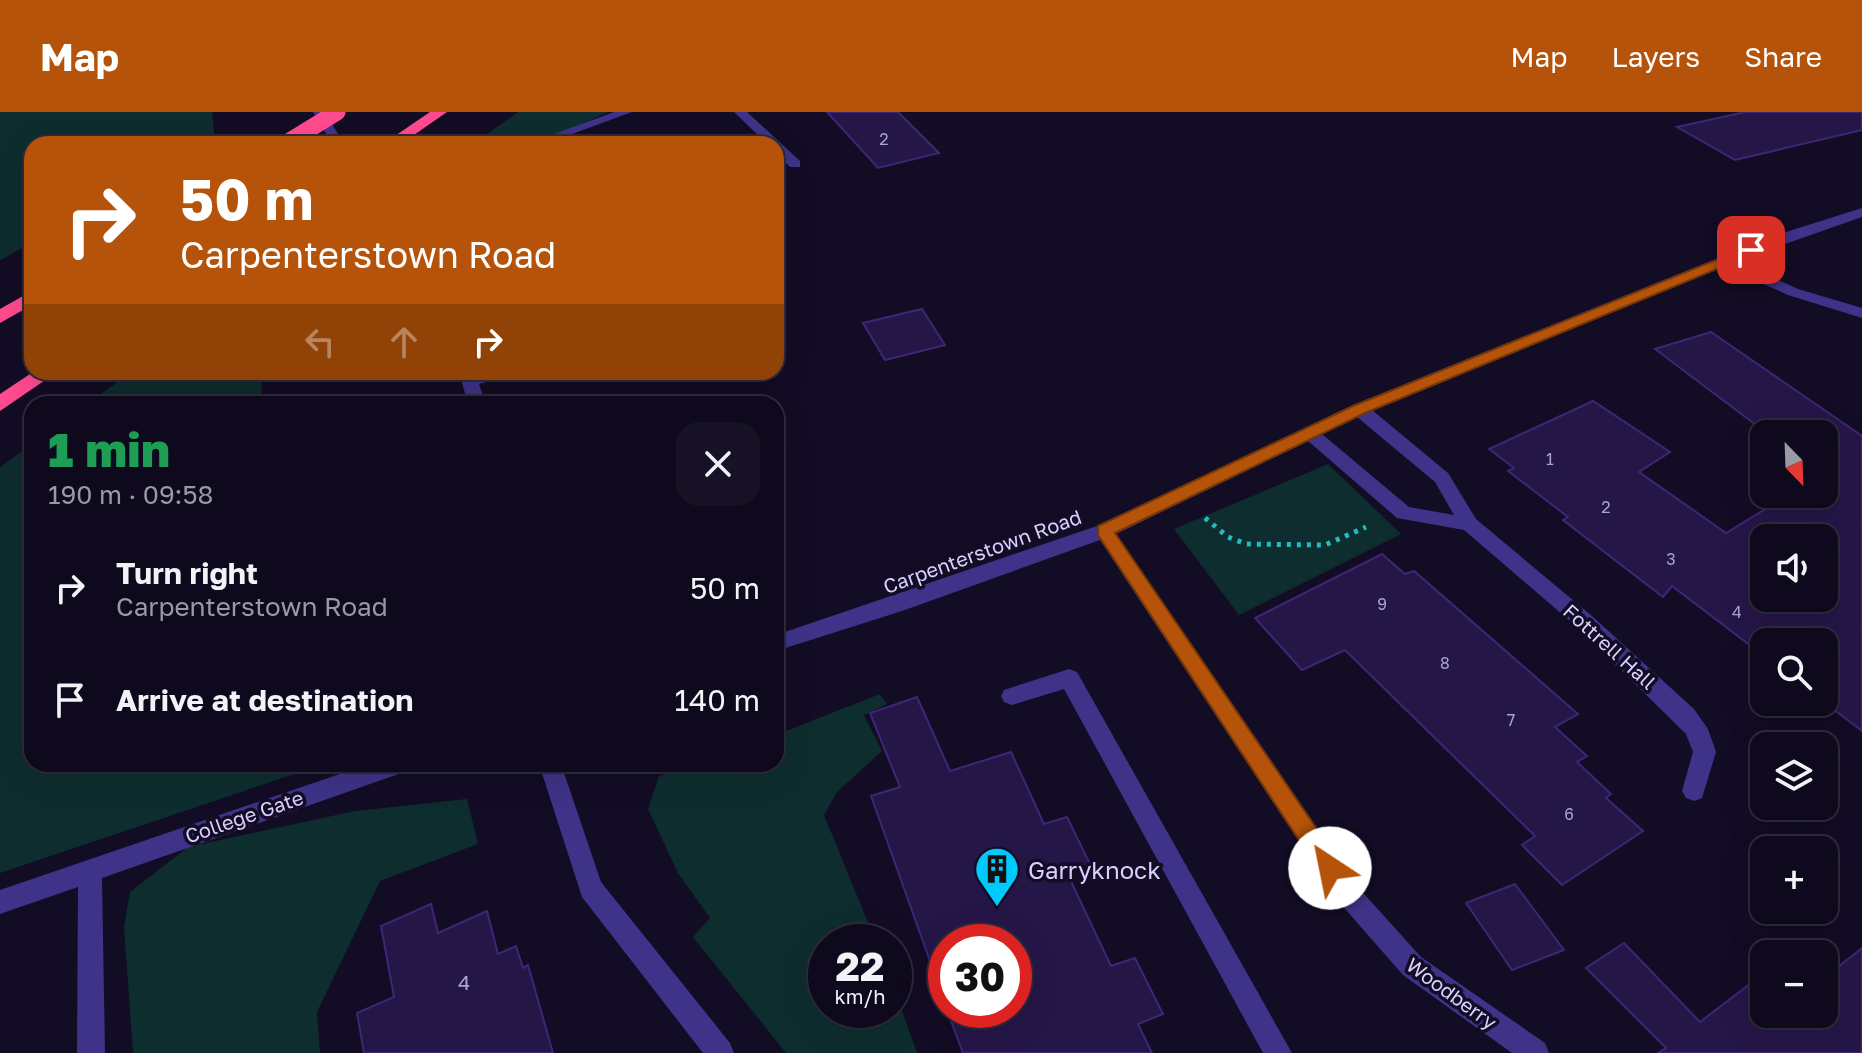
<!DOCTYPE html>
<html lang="en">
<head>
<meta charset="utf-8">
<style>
	:root { --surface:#0e091c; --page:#171225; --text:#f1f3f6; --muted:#9b9aa3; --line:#2e2a3b; --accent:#b45309 }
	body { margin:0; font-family:"Golos Text",sans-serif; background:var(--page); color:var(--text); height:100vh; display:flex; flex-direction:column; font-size:30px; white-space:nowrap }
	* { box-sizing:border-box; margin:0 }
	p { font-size:26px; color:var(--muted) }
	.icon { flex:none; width:44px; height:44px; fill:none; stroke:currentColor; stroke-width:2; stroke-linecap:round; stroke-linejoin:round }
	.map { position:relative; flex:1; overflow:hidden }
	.sheet { position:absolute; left:24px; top:284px; width:760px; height:376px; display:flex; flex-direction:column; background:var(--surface); border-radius:24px; box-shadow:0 8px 32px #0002,0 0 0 2px var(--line) }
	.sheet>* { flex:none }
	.hud { position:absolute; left:24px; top:24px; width:760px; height:244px; border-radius:24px; box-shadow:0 8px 32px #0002,0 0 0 2px var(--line); background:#b45309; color:#fff; overflow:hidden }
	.needle { width:52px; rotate:157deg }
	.fabs { position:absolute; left:1750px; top:308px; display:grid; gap:16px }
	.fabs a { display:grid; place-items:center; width:88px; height:88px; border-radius:16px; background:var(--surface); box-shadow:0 8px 32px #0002,0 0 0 2px var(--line); font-size:40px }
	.speed { position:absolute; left:808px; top:812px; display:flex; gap:16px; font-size:40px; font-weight:700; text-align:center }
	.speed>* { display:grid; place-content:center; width:104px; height:104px; border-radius:50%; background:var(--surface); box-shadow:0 8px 32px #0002,0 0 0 2px var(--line); line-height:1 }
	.speed small { font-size:20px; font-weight:400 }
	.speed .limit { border:12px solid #d22; background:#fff; color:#111 }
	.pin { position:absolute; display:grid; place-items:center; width:68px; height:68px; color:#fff; margin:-34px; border-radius:16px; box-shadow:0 4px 12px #0006 }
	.me { position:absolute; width:88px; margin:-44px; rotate:326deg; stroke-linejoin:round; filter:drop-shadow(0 0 6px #0008) }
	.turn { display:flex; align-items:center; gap:28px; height:168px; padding:0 24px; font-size:36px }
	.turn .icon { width:104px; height:104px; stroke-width:2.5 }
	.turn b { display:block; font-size:56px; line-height:68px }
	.lanes { display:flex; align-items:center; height:76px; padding:0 24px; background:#0003; justify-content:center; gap:40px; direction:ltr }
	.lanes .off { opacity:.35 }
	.round { display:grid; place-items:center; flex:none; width:84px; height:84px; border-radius:24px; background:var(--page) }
	.overview { display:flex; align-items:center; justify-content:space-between; height:136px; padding:0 24px }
	h1 { font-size:48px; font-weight:800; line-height:60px; color:#1e9e55 }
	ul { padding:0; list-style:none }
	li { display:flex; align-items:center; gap:24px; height:112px; padding:0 24px }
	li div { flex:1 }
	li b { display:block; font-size:30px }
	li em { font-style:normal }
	header { display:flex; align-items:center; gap:48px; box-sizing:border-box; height:112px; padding:0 40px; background:var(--accent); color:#fff }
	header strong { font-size:38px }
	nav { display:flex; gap:44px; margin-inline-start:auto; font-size:28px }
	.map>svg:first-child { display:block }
</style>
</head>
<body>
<header>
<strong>Map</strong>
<nav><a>Map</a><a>Layers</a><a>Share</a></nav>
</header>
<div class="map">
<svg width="1862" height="941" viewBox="0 0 1862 941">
	<rect width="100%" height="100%" fill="#130c25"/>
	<g fill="#0e2d2f">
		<polygon points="0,0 212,0 215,29 32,32 32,131 0,148"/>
		<polygon points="518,0 608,0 540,32 473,32"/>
		<polygon points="131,260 262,260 261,292 87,292"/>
		<polygon points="32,332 32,652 324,652 0,761 0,355"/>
		<polygon points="1328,352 1401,422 1239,503 1174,417"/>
		<polygon points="880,582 887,592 864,603 882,639 837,680 824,703 876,830 826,830 826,898 894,898 894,876 917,941 786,941 693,825 710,806 678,761 648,697 659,664 694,652 776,652 776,623"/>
		<polygon points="467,687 478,732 380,769 317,900 320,941 133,941 124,815 130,780 188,735 355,699"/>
	</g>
	<g fill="#251648" stroke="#3e2676" stroke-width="2" fill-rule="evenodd">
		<polygon points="827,0 898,0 939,41 878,56"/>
		<polygon points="1745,0 1862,0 1862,18 1735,48 1677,15"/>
		<polygon points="922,197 945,233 885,248 863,211"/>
		<path d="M1711,220L1862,324V619L1824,590V530H1764V544L1672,474L1663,485L1563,408L1568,405L1508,359L1514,356L1489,337L1593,289L1670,340L1639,360L1726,421L1790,382H1824V322H1768L1655,237ZM1764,426H1824V486H1764Z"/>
		<polygon points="1382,442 1405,462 1414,459 1578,602 1555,615 1587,644 1577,650 1611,682 1606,686 1643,719 1562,773 1522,733 1535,724 1345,538 1302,558 1255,506"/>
		<polygon points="917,585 950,659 1011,640 1044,712 1067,705 1091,754 1067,761 1111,854 1135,846 1163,902 1138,912 1152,941 963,941 947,898 1014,898 1014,830 946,830 946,894 871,684 900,675 870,601"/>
		<polygon points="1515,772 1564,838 1512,858 1466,791"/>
		<polygon points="431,792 438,821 487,799 498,842 516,834 523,856 528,853 553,941 364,941 357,901 394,885 381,814"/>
		<polygon points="1624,831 1700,910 1764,861 1764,902 1824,902 1824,866 1862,836 1862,941 1658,941 1666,936 1586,856"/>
	</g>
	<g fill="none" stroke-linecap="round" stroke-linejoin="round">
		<polyline stroke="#23bac0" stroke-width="5" stroke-dasharray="4 6" stroke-linecap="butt" points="1205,406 1228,425 1246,432 1325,433 1366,415"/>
		<g fill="#3e3388" fill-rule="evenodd">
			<polygon points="313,0 325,0 344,32 332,32"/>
			<polygon points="614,0 632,0 545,32 527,32"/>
			<polygon points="734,0 747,0 800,49 800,55 790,55 776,41 776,32 767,32"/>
			<path d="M1862,96V105L1737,149L1798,177L1862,196V206L1788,183L1724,154L1372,298L1448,361L1476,407L1592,504L1694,597L1708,617L1716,640L1702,686L1694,689L1686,686L1682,679L1693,640L1686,622L1578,516L1464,418L1397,406L1308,329L1116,422L1357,774L1421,845L1545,931L1549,941H1512L1403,863L1339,790L1100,428L902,499L776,539V523L1097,414L1353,293L1773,124ZM1357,305L1435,370L1454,403L1409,395L1322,322Z"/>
			<polygon points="459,260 508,260 506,264 479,272 486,292 468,292"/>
			<polygon points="1069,557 1077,560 1292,941 1263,941 1064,577 1012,593 1004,590 1001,584 1004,578"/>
			<polygon points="369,652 410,652 407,659 102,766 105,941 77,941 78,775 0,802 0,778"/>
			<polygon points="539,652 561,652 601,770 730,931 734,941 703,941 582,785"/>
		</g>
		<g fill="#ff4b8f" fill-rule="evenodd">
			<polygon points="430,0 447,0 401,32 383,32"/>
			<polygon points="32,179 32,193 0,211 0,197"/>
			<polygon points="33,260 57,260 0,299 0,282"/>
		</g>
		<polyline stroke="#ff4b8f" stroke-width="17" points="285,32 337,0"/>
	</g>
	<polygon fill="#b45309" stroke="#753606" stroke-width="2" points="1751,134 1758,138 1756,141 1365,301 1115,421 1338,748 1342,756 1338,763 1330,766 1322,763 1098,423 1098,414 1353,294"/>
	<defs>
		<g id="building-pin" transform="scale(2.3)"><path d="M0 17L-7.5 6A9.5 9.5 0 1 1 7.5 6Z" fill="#00c9fb" stroke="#130c25"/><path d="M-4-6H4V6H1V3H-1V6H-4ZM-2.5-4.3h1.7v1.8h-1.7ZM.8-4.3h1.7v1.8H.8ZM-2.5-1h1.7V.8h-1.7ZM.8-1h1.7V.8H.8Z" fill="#111"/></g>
	</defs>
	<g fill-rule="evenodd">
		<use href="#building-pin" x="997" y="757"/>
	</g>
	<g text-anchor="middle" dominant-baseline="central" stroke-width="7" stroke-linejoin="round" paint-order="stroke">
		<g font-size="16" fill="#ada2d1">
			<text x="884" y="27">2</text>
			<text x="1550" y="347">1</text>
			<text x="1606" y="395">2</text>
			<text x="1671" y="447">3</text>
			<text x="1382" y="492">9</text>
			<text x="1737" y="500">4</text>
			<text x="1445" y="551">8</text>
			<text x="1511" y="608">7</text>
			<text x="1569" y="702">6</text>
		</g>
		<g font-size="20" fill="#dad0ff" stroke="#130c25">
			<text transform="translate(982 439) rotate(-20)">Carpenterstown Road</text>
			<text transform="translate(1610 534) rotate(42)">Fottrell Hall</text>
			<text transform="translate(244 704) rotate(-19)">College Gate</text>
			<text transform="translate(1452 881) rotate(36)">Woodberry</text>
		</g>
		<g font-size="20" fill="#ada2d1">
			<text x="464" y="870">4</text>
		</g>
		<g font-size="24" fill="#dad0ff" stroke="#130c25" text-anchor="start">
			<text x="1028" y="757">Garryknock</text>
		</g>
	</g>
</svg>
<div class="fabs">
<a><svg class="needle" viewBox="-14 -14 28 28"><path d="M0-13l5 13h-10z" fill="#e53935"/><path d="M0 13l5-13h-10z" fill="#9b9aa3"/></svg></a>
<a><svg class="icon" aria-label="sound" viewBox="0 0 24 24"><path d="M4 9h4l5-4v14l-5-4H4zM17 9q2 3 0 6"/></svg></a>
<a><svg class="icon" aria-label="search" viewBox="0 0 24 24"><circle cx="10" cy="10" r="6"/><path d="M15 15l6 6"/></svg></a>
<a><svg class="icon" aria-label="layers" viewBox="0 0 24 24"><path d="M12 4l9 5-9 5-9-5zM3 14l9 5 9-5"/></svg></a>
<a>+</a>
<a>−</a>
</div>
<div class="speed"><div>22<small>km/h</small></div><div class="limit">30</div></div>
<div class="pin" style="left:1751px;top:138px;background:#d93025"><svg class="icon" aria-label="arrive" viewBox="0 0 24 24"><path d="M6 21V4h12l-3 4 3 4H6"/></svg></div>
<svg class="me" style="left:1330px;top:756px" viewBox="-20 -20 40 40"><circle r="19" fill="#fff"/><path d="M0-13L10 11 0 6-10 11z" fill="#b45309"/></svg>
<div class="hud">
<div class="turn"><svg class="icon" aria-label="right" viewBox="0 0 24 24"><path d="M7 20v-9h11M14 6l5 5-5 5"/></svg><div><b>50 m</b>Carpenterstown Road</div></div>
<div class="lanes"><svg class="icon off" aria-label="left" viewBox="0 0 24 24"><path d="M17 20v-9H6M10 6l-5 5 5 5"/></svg><svg class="icon off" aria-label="ahead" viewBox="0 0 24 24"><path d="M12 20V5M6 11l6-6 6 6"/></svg><svg class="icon" aria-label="right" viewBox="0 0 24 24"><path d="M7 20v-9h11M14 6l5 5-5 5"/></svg></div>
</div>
<section class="sheet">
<div class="overview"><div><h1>1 min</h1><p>190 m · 09:58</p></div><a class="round"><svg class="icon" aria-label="close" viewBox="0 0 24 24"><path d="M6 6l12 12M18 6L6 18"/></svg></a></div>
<ul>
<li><svg class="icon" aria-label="right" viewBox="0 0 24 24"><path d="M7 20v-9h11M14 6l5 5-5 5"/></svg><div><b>Turn right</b><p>Carpenterstown Road</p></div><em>50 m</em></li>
<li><svg class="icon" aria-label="arrive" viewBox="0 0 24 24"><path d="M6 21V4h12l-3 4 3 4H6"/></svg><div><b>Arrive at destination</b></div><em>140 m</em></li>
</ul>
</section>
</div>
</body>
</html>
